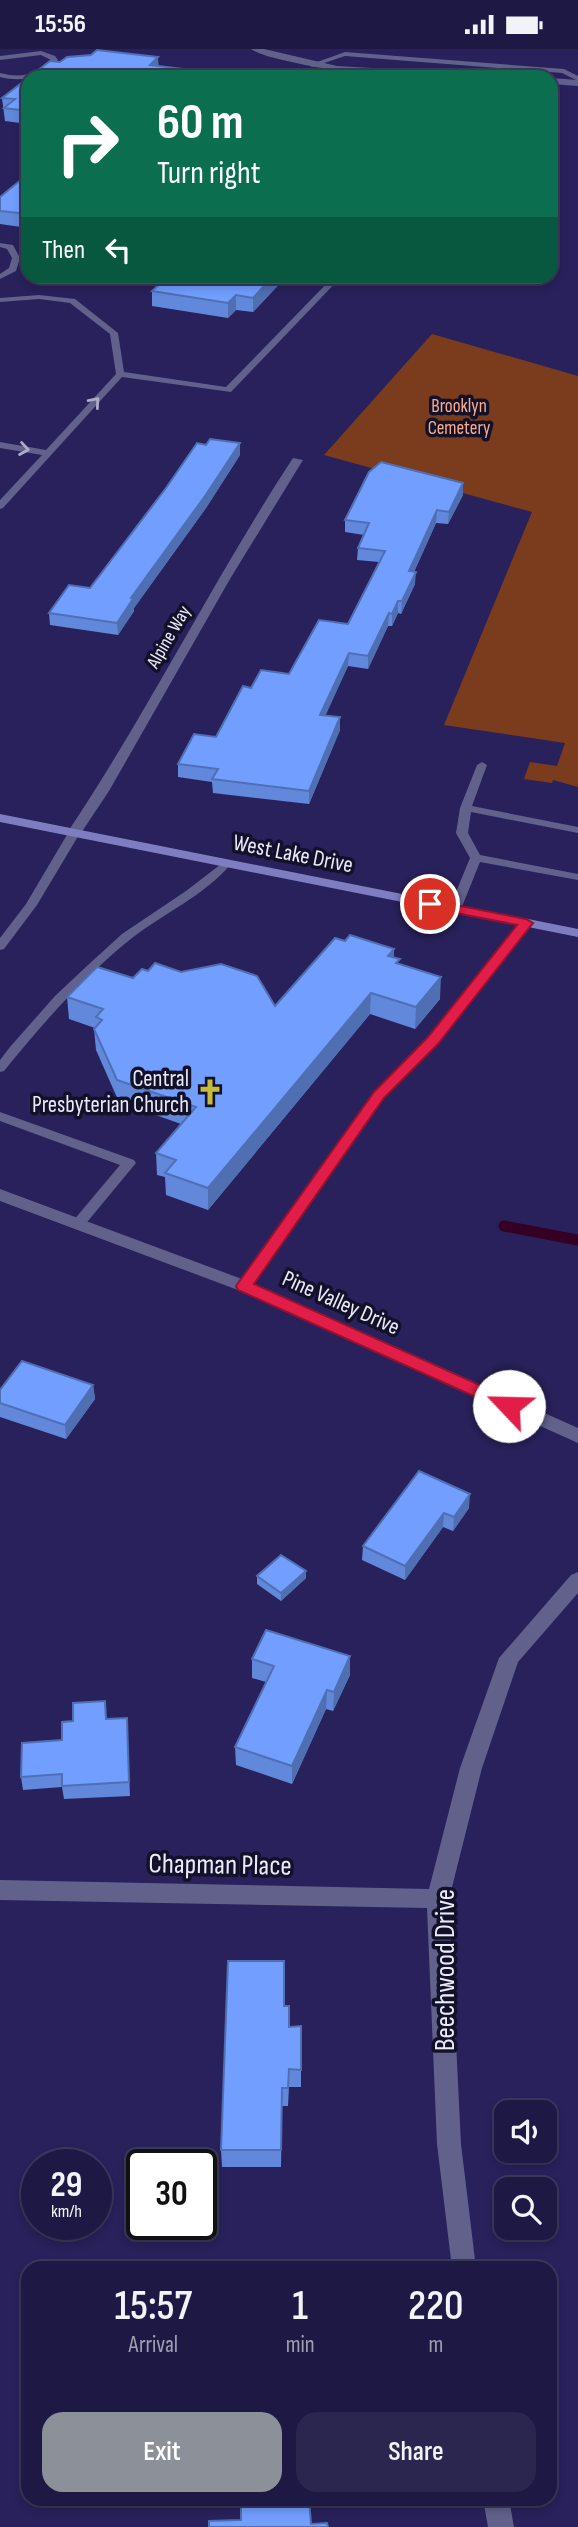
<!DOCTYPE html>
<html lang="en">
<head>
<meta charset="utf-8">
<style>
	:root { --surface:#1e1944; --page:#2b264f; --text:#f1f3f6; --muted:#a1a0b2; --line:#3c385d; --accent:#8c9099 }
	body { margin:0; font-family:"Sofia Sans Condensed",sans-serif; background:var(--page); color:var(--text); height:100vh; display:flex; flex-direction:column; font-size:26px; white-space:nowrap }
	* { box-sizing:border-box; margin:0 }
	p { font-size:23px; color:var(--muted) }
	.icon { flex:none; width:38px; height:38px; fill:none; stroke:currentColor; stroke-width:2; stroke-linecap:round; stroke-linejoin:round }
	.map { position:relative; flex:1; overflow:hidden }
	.sheet { position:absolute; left:21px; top:2212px; width:536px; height:245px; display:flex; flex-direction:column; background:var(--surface); border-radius:21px; box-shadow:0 4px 10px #0003,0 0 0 2px var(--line) }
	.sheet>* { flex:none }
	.guide { position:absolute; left:21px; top:21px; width:537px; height:214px; border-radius:21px; box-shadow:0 4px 10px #0003,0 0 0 2px var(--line); background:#0b6e4f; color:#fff; overflow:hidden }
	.tools { position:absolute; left:494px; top:2051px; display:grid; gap:14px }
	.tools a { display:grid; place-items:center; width:63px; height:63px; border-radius:14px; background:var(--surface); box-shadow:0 4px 10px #0003,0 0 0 2px var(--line); font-size:35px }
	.speed { position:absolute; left:21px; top:2100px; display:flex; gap:14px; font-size:35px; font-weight:700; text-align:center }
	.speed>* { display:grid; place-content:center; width:91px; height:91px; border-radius:50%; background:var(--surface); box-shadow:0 4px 10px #0003,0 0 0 2px var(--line); line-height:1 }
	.speed small { font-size:18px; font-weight:400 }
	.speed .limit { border:4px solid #111; border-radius:10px; background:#fff; color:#111 }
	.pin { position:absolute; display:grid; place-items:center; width:60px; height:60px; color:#fff; margin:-30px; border:4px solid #fff; border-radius:50%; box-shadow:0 2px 7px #0007 }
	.me { position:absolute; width:77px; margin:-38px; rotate:294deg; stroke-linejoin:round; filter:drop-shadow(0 0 5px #0008) }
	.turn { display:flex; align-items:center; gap:24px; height:147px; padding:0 21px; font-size:32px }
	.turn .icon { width:91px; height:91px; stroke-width:2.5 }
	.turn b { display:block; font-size:49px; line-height:60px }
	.then { display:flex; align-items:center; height:66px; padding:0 21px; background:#0003; gap:14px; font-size:26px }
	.eta { display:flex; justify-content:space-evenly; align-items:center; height:119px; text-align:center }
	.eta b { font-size:42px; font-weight:600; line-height:49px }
	.button { display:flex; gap:14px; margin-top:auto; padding:14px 21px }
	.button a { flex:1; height:80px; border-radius:21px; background:var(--accent); color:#fff; font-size:28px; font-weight:600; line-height:80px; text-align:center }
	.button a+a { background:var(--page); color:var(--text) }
	.status { display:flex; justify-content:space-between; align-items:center; height:49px; padding:0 35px; background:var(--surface); direction:ltr }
	.status svg { height:19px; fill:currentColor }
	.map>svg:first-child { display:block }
</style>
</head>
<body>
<div class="status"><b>15:56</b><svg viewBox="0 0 49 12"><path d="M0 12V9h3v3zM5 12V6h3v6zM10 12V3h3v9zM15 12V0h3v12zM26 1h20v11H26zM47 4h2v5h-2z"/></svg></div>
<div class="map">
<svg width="578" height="2478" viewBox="0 0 578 2478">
	<rect width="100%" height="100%" fill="#28215b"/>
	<polygon fill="#7b3c1e" points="432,285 578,327 578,738 553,731 552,734 524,730 530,713 557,717 565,694 444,676 532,463 324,406"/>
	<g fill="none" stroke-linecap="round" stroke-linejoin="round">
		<polyline stroke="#340124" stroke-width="11" points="504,1177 578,1191"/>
		<g fill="#61618c" fill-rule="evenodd">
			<path d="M41,2L55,7L58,11C40,28 24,34 0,28V24C24,30 33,25 51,11L41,6L0,11V7Z"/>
			<polygon points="345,3 564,20 578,27 578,32 562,24 345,7 312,18 309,16"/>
			<polygon points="551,86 559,89 551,95"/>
			<polygon points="0,194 13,196 20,209 16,222 0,230 0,225 9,219 12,209 7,200 0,198"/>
			<polygon points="333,228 341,228 231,343 122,328 3,459 0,460 0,451 42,406 0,399 0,393 46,401 116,325 110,285 70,254 39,250 0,253 0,249 39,246 75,250 118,284 124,323 226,338"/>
			<polygon points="482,713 487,716 472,757 578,778 578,784 471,763 468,784 480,806 578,825 578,831 480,813 461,860 455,864 449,860 470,809 456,784 460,759 477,716"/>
			<polygon points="74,781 80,784 37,856 4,900 0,901 0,889 26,855 68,784"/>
			<path d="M225,812L231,815C204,847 164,864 132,889C84,927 43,974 4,1022L0,1023V1011L10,998L55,947L88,916L122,885L186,842Z"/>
			<polygon points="526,870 532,874 530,877 437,994 384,1049 249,1240 239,1240 237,1237 239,1234 374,1043 429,988 522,871"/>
			<polygon points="0,1063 134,1111 136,1114 83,1178 73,1178 71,1175 73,1172 120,1116 0,1072"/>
		</g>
		<g fill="#61618c" fill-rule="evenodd">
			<path d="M251,0H264L337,17L478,25L482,28C418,28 355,28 292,13C279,10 262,7 251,0Z"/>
			<polygon points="551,29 578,31 578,37 551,35"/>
			<path d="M293,409L303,411L230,530L109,742L79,787H69L67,784C148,663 213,531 293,409Z"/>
			<polygon points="0,1140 250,1233 578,1379 578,1394 238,1241 0,1152"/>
			<polygon points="578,1523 578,1544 518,1613 482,1719 449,1850 461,2095 476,2219 452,2219 437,2095 427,1859 0,1851 0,1831 429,1840 460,1719 499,1609 571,1526"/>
			<polygon points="483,2450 509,2450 514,2478 488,2478"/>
		</g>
		<polygon fill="#7f7dc2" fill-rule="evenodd" points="0,765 578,880 578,888 0,773"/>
	</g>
	<g fill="#6188db">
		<polygon points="28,29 28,75 5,72 2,49"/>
		<polygon points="28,125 28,179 0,175 0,148"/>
		<polygon points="163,228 286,228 253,263 236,261 228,269 152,257 152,242 165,229"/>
		<polygon points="240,406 206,459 134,559 134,562 118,586 50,576 49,564 90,539"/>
		<polygon points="463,434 463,446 448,475 436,474 414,523 415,535 401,565 398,564 392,577 388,577 368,620 348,617 325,666 340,668 340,681 309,755 213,744 212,733 178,728 178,715 216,688 251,639 289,625 348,575 379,513 357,511 358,499 364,486 345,483 345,471"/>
		<polygon points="345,892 394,900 394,908 399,915 440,950 415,980 370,965 208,1161 166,1146 165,1128 157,1126 156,1104 181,1075 119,1053 96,1001 94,980 95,979 69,970 67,948 133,929 275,957"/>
		<polygon points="93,1336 95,1350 66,1390 0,1368 0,1341"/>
		<polygon points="419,1422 469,1459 453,1482 443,1478 405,1531 362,1511 363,1497"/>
		<polygon points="257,1527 306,1529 281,1552 257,1535"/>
		<polygon points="252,1610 350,1626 333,1662 326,1660 292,1735 236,1716 235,1698 266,1633 252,1629"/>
		<polygon points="127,1669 130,1747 64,1750 62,1738 23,1741 21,1728 62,1691 106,1670"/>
		<polygon points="284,1957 289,1978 301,1977 301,2038 289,2038 288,2057 282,2057 281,2118 222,2118 221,2101"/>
	</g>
	<g fill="#4f6fb2">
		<polygon points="158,8 159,21 150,16"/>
		<polygon points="272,228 286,228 253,263 253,249"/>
		<polygon points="236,246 236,261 228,269 228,254"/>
		<polygon points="240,394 240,406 206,459 134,559 134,562 118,586 117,574 131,549"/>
		<polygon points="463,434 463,446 448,475 449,463"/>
		<polygon points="437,461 436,474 409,534 409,522"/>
		<polygon points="416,523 415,535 401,565 402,552"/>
		<polygon points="398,552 398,564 392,577 392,565"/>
		<polygon points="389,564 388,577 368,620 368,607"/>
		<polygon points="349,604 348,617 320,679 320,666"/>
		<polygon points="340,668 340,681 309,755 309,742"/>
		<polygon points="394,900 394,922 388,907"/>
		<polygon points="441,928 440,950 415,980 416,958"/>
		<polygon points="371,944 370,965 208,1161 208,1139"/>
		<polygon points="93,1336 95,1350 66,1390 65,1376"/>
		<polygon points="470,1445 469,1459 453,1482 454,1468"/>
		<polygon points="444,1464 443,1478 405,1531 405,1517"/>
		<polygon points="306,1522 306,1529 281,1552 281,1544"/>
		<polygon points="350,1607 350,1626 333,1662 334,1643"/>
		<polygon points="327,1641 326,1660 292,1735 292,1717"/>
	</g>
	<g fill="#719eff" stroke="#4f6fb2" stroke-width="2">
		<polygon points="97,1 158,8 150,16 191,21 186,25 190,25 187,28 29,28 50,12 60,13 67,8 91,6"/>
		<polygon points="28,29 28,62 4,59 15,50 2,49"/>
		<polygon points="28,125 28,165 0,162 0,148"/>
		<polygon points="167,228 272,228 253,249 236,246 228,254 152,242"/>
		<polygon points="210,390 240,394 205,447 131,549 133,550 117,574 49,564 69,536 90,539 166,439 197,394 206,396"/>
		<polygon points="381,413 463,434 449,463 437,461 409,522 416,523 402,552 398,552 392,565 389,564 368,607 349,604 320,666 340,668 309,742 212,730 218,720 178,715 194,685 216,688 243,637 251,639 261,621 289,625 319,571 348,575 385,502 358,499 369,474 345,471 369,423"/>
		<polygon points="350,886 394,900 388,907 400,910 396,914 441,928 416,958 371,944 208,1139 165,1124 176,1111 156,1104 196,1058 117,1031 94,980 102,971 96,968 103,960 67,948 97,918 133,929 142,920 148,922 155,914 181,923 221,915 257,927 275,957 335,889 345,892"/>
		<polygon points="22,1312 93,1336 65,1376 0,1354 0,1341"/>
		<polygon points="419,1422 470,1445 454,1468 444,1464 405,1517 363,1497"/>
		<polygon points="281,1506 306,1522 281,1544 257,1527"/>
		<polygon points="266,1581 350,1607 334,1643 327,1641 292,1717 235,1698 274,1617 252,1610"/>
		<polygon points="105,1652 106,1670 127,1669 129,1733 62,1737 62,1725 21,1728 22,1694 62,1691 62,1673 73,1672 73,1654"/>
		<polygon points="228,1912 284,1912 284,1957 289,1957 289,1978 301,1977 301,2021 289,2020 288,2039 282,2039 281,2101 221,2101"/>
		<polygon points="241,2450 309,2450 311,2475 327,2474 328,2478 209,2478 209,2472 241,2471"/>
	</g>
	<defs><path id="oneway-chevron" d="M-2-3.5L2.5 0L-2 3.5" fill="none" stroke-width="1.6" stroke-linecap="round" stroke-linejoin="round" transform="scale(1.75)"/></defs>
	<g stroke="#acacc8">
		<use href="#oneway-chevron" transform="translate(95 353) rotate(-49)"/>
		<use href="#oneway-chevron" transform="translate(24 400) rotate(9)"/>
	</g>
	<polygon fill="#e11d48" stroke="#92132f" stroke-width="2" points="430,851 526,870 533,874 438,995 384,1049 254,1235 515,1352 517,1357 509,1363 238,1241 236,1237 374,1043 428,988 517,876 425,858 425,852"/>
	<defs>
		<g id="church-bare" transform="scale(2.1)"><path d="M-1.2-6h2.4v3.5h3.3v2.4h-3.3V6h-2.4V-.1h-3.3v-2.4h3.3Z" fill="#c7bb3c" stroke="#12112a" stroke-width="2.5" paint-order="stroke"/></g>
	</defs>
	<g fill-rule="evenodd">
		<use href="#church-bare" x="210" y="1043"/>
	</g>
	<g text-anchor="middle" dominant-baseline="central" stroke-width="7" stroke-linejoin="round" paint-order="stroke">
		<g font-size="19" fill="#feac88" stroke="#12112a">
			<text x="459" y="357">Brooklyn<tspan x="459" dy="22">Cemetery</tspan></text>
		</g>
		<g font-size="19" fill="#eaeaf9" stroke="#12112a">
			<text transform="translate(169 588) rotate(-60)">Alpine Way</text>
		</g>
		<g font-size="23" fill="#eaeaf9" stroke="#12112a">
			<text transform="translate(293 805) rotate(11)">West Lake Drive</text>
			<text transform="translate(341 1254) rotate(24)">Pine Valley Drive</text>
		</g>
		<g font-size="23" fill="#eaeaf9" stroke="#12112a" text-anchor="end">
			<text x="189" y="1030">Central<tspan x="189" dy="26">Presbyterian Church</tspan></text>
		</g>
		<g font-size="28" fill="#eaeaf9" stroke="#12112a">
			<text transform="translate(220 1816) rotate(1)">Chapman Place</text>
			<text transform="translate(445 1921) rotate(-90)">Beechwood Drive</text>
		</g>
	</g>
</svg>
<div class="tools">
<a><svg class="icon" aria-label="sound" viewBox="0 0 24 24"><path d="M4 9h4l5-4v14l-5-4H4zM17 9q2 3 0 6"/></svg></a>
<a><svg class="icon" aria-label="search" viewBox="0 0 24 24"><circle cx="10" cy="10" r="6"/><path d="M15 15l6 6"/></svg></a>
</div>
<div class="speed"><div>29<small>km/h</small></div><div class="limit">30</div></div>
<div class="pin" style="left:430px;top:855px;background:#d93025"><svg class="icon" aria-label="arrive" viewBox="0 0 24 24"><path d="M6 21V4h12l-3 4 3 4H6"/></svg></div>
<svg class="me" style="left:509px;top:1357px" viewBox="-20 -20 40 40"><circle r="19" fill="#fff"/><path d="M0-13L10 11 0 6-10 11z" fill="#e11d48"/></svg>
<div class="guide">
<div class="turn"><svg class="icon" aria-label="right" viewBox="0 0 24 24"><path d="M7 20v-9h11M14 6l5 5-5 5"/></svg><div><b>60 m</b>Turn right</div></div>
<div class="then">Then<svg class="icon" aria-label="left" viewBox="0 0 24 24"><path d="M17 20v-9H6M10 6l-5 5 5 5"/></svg></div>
</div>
<section class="sheet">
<div class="eta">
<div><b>15:57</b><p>Arrival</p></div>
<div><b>1</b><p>min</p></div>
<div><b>220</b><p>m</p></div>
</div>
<div class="button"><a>Exit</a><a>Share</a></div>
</section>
</div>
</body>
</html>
